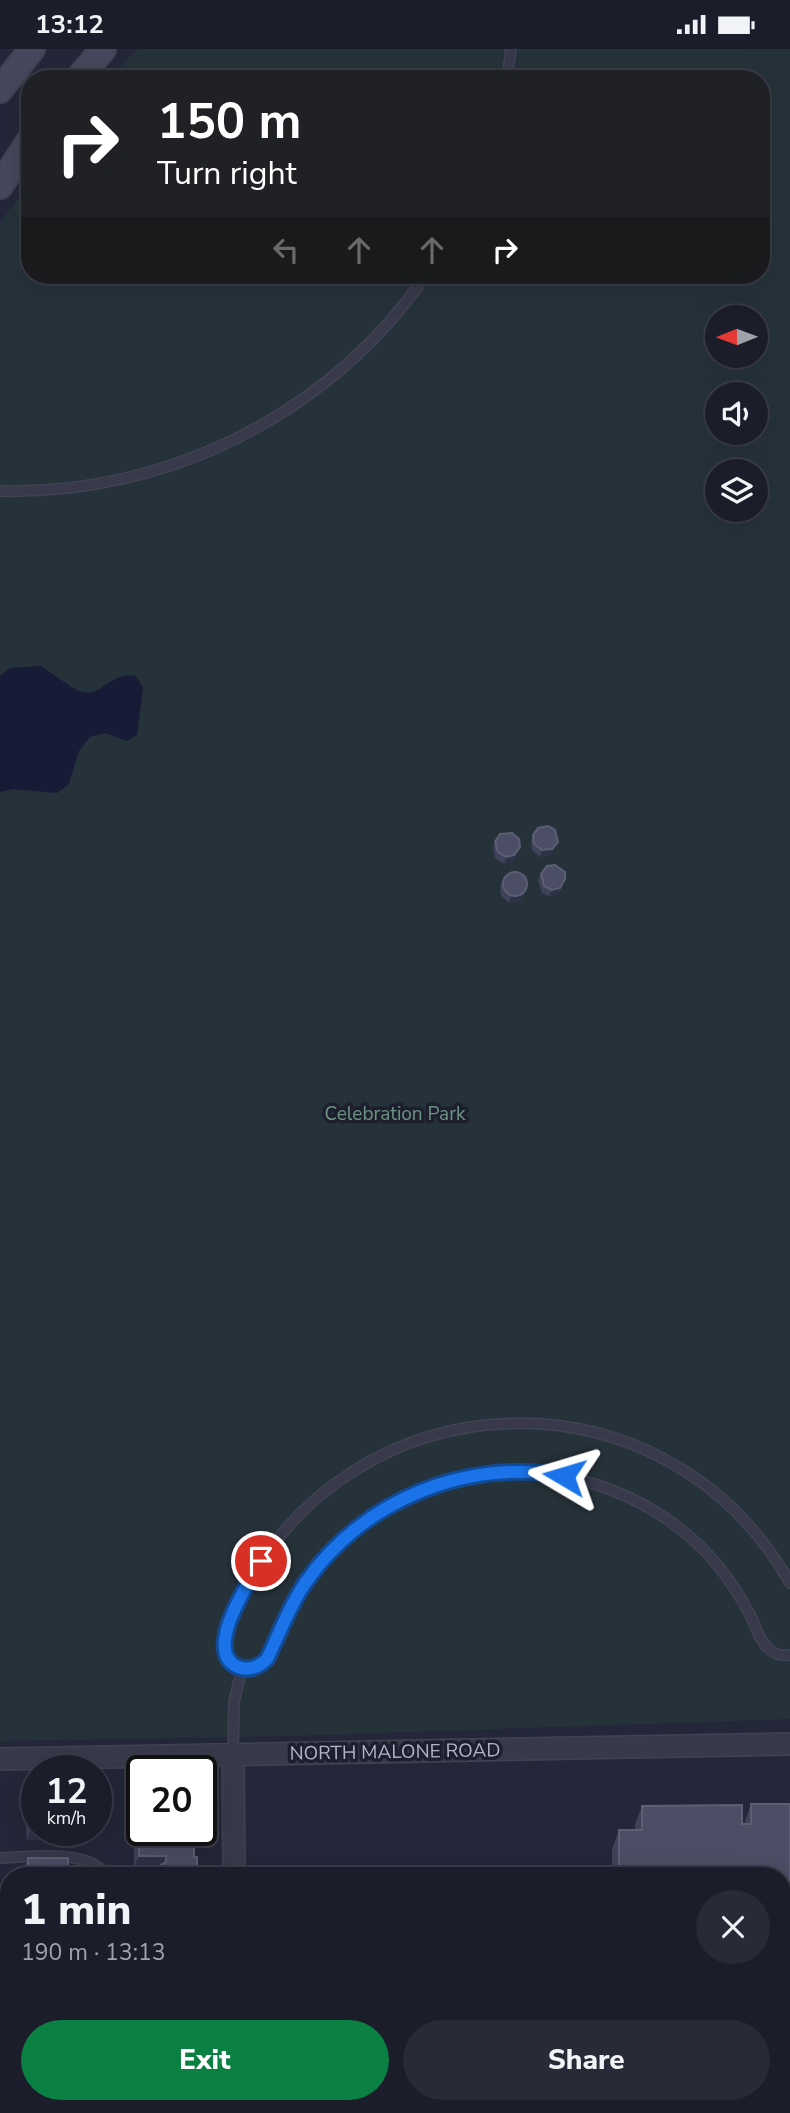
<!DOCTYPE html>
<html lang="en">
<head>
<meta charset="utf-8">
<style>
	:root { --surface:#1b1d2b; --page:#282a37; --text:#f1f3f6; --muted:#a0a2a9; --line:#393b47; --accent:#0b8043 }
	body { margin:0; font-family:"Nunito Sans",sans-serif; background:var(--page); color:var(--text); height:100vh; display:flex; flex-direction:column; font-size:26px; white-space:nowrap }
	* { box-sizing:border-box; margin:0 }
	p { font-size:23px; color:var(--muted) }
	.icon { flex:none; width:38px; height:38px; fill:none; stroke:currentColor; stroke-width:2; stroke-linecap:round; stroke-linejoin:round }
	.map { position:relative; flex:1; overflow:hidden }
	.sheet { position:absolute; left:0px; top:1818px; width:791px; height:247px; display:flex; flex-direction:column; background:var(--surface); border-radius:28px 28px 0 0; box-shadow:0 7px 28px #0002,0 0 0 2px var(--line) }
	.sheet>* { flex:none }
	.guide { position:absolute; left:21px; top:21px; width:749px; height:214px; border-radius:28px; box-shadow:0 7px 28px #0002,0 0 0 2px var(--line); background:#202124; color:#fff; overflow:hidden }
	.needle { width:46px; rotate:269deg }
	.controls { position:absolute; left:705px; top:256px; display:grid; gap:14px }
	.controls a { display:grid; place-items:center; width:63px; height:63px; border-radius:50%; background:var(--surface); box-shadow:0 7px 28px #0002,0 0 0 2px var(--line); font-size:35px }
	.speed { position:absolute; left:21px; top:1706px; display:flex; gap:14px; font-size:35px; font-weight:700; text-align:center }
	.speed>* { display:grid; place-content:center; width:91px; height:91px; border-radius:50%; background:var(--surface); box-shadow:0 7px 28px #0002,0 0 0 2px var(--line); line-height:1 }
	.speed small { font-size:18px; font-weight:400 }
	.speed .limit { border:4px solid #111; border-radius:10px; background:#fff; color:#111 }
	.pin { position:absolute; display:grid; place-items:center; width:60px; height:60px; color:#fff; margin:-30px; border:4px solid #fff; border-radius:50%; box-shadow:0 2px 7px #0007 }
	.me { position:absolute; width:77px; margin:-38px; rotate:277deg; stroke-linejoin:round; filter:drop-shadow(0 0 5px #0008) }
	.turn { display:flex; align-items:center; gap:24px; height:147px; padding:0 21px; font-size:32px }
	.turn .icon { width:91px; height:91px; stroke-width:2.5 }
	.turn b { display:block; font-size:49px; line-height:60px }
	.lanes { display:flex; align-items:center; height:66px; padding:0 21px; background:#0003; justify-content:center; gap:35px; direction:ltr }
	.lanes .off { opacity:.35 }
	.round { display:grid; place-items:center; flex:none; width:74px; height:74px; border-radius:37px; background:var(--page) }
	.overview { display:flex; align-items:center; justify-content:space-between; height:119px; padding:0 21px }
	h1 { font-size:42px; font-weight:800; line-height:52px }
	.primary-button { display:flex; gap:14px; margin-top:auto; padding:14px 21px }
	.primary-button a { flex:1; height:80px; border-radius:42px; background:var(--accent); color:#fff; font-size:28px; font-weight:800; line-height:80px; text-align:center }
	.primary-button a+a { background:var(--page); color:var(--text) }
	.status { display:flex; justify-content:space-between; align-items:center; height:49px; padding:0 35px; background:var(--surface); direction:ltr }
	.status svg { height:19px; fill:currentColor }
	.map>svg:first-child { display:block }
</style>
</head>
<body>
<div class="status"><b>13:12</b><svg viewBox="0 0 49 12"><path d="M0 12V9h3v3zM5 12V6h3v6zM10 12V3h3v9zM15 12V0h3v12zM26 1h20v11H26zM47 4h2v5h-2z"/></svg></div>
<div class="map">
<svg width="790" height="2064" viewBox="0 0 790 2064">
	<rect width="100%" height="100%" fill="#242739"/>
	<path fill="#26323a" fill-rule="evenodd" d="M137,0H790V1670L290,1687L0,1692V174L30,132V226H761V30H108ZM718,268H756V306H718ZM718,345H756V383H718ZM718,422H756V460H718Z"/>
	<path fill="#181b36" d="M41,617C49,622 73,640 79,642C103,650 108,622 136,627L143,639L137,686L127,692L105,684L90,688L79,702L69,735L57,744L13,740L0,743V627L10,619Z"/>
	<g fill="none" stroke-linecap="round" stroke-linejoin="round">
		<g stroke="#414352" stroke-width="12">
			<g id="service">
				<polyline points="507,30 511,0"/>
				<path d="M0,442C168,446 330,365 426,226"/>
				<path d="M790,1534C665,1313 350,1324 239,1551C230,1570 208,1613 244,1619C251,1620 258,1618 264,1613C272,1605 275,1590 279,1580C287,1562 297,1544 309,1529C363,1458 451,1414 541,1424C611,1432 675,1464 720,1519C730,1532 740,1547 748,1562C755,1574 758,1591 770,1601C776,1606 782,1607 790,1606"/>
				<polyline points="233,1706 234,1653 242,1619"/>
				<path d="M0,1809C29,1808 89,1799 107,1827"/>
				<polyline points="112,2056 112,2064"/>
			</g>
		</g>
		<g stroke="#414352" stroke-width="24">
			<g id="tertiary">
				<polyline points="233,1706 234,1827"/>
				<polyline points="0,1710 790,1695"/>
				<polyline points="238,2056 238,2064"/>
			</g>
		</g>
		<g stroke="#414352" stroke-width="28">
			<g id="secondary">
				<polyline points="78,30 103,0"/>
				<polyline points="0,41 32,0"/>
				<polyline points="0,137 30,91"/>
			</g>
		</g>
		<use href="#service" stroke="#38394a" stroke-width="9"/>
		<use href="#tertiary" stroke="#38394a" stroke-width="21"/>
		<use href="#secondary" stroke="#46475c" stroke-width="24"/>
	</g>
	<g fill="#3f4258">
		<polygon points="533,786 555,800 550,806 540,808 532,801 531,793"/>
		<polygon points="495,793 518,804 512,813 504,815 495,809 493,799"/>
		<polygon points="541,825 563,837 558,845 549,847 542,844 538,831"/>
		<polygon points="502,832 527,839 524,846 519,852 509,854 501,847 500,838"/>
		<polygon points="27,1738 76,1790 27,1791 25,1770 22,1770 22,1751"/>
		<polygon points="751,1755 790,1755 790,2031 782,2031 782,1827 612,1827 612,1800 619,1781 635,1781 635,1775 642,1757 742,1775 744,1775"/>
		<polygon points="158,1782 186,1782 184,1787 194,1808 197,1827 157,1827 160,1819 134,1819 134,1800 139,1788 158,1787"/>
		<polygon points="28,1809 68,1827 23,1827 23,1822"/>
		<polygon points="26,2056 74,2056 73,2064 26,2064"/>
		<polygon points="162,2056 197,2056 195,2062 191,2062 190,2064 162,2064"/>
		<rect x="532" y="2056" width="198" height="8"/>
	</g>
	<g fill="#2f3247">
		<polygon points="558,793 555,800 550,806 540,808 542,801"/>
		<polygon points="520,798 518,804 512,813 504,815 506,808"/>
		<polygon points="565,830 563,837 558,845 549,847 552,841"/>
		<polygon points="527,839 524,846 519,852 509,854 511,847"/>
		<polygon points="27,1758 30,1758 25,1770 22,1770"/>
		<polygon points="31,1778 37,1778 37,1782 79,1782 76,1790 27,1791"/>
		<polygon points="161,1782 186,1782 183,1789 158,1789"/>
		<polygon points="139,1807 166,1807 162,1819 161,1816 160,1819 134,1819"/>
		<polygon points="790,2012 790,2031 782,2031 782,2013"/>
		<polygon points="190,2056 197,2056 195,2062 191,2062 190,2064 165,2064 167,2059"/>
		<polygon points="31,2062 74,2062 73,2064 30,2064"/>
	</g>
	<g fill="#4b4e64" stroke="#5c5e73" stroke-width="2">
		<polygon points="548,777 555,781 558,793 552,800 542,801 534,795 533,786 538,779"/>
		<polygon points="512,784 519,790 520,798 514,806 506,808 498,803 495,793 500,785"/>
		<polygon points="555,816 565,823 565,830 560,839 552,841 544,837 541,825 547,817"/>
		<circle cx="515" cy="835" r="12"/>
		<polygon points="27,1738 37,1738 37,1778 31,1778 30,1758 27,1758"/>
		<polygon points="751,1755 790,1755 790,2012 782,2013 782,1827 619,1827 619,1781 642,1781 642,1757 742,1756 742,1775 751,1775"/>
		<polygon points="194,1786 194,1808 197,1808 197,1827 162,1827 161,1826 161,1816 166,1813 166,1807 139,1807 139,1788"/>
		<rect x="28" y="1809" width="40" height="18"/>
		<rect x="31" y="2056" width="43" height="6"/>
		<rect x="167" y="2056" width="25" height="3"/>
		<rect x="539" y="2056" width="191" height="8"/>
	</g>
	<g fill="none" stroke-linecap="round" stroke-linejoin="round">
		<g stroke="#114b97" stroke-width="18">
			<path id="route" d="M261,1512C249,1533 202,1603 238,1618C249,1622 259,1618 267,1610C280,1584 289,1557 306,1533C362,1452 466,1409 564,1427"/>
		</g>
		<use href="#route" stroke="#1a73e8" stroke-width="12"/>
	</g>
	<g text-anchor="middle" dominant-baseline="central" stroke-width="7" stroke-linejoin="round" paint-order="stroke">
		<g font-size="19" fill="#6c9481" stroke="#1d1f2e">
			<text x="395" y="1065">Celebration Park</text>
		</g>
		<g font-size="19" fill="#b3b4c5" stroke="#1d1f2e">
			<text transform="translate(395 1703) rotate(-1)">NORTH MALONE ROAD</text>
		</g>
	</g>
</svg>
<div class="controls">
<a><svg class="needle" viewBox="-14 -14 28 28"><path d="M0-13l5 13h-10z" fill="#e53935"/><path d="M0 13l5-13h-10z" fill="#a0a2a9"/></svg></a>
<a><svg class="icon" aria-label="sound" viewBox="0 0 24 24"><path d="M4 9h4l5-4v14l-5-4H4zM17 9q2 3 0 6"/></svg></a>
<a><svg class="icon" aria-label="layers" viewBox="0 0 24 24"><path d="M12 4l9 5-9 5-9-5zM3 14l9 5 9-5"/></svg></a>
</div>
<div class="speed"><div>12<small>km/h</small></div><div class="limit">20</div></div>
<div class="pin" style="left:261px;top:1512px;background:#d93025"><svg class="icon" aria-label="arrive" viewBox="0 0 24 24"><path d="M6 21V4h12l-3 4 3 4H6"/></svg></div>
<svg class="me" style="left:564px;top:1427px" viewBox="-20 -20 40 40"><path d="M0-17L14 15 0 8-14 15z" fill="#1a73e8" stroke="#fff" stroke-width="4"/></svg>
<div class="guide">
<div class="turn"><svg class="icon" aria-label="right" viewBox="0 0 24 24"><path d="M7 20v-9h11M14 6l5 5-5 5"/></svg><div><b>150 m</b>Turn right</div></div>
<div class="lanes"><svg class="icon off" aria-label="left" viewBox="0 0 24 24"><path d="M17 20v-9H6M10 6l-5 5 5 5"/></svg><svg class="icon off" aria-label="ahead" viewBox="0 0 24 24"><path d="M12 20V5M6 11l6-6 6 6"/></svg><svg class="icon off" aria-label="ahead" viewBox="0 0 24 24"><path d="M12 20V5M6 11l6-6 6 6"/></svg><svg class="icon" aria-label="right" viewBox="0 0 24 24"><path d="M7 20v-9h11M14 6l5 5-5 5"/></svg></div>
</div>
<section class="sheet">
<div class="overview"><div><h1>1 min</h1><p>190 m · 13:13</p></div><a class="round"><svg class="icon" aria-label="close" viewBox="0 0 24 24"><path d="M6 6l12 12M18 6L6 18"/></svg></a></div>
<div class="primary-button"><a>Exit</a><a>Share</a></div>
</section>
</div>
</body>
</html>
